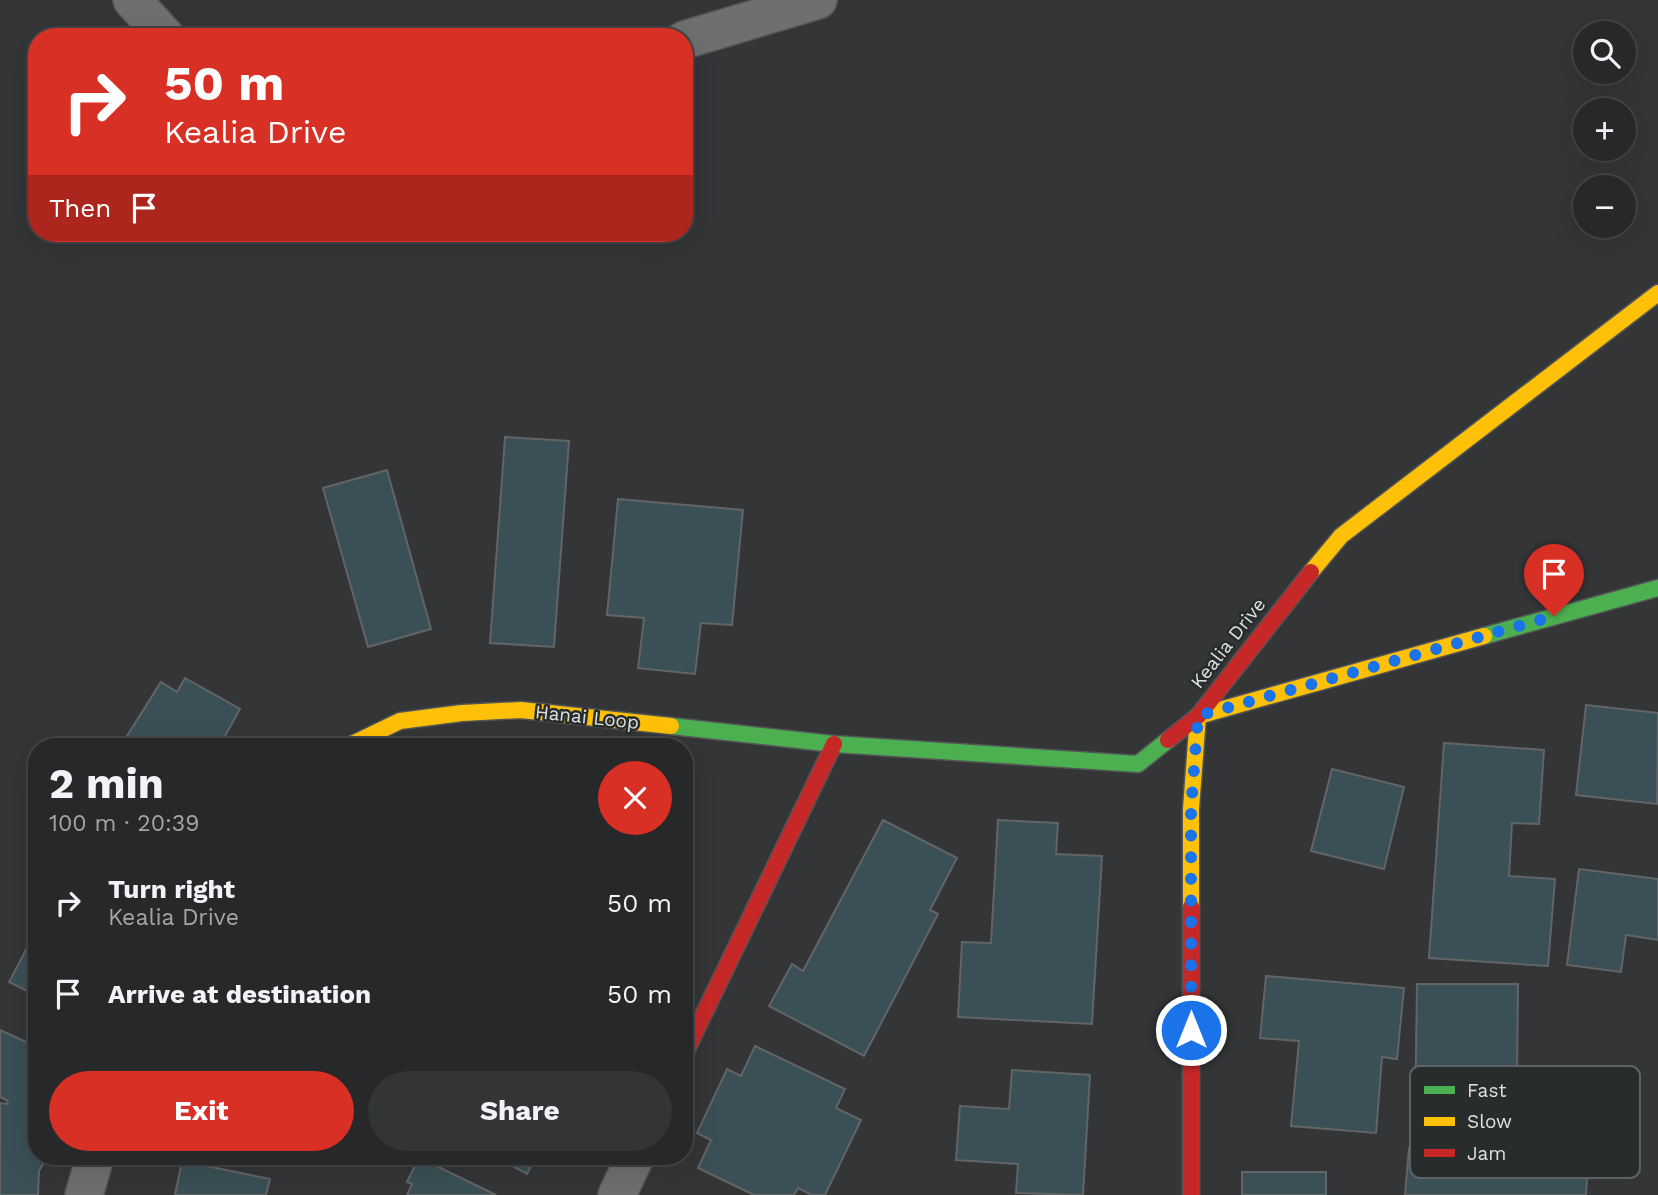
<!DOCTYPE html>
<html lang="en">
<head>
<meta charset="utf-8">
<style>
	:root { --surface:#262829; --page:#323435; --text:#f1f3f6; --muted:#a4a6a8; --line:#424446; --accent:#d93025 }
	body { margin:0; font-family:"Work Sans",sans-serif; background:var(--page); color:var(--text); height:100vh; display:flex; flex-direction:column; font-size:26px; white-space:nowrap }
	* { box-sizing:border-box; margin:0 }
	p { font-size:23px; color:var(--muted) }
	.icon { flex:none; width:38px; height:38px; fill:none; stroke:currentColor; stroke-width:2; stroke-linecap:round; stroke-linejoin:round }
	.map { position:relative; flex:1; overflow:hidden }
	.panel { position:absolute; left:28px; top:738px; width:665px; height:427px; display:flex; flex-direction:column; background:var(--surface); border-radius:28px; box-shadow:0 7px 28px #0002,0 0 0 2px var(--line) }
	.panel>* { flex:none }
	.hud { position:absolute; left:28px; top:28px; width:665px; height:214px; border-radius:28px; box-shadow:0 7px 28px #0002,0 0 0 2px var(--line); background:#d93025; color:#fff; overflow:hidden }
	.fabs { position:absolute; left:1573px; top:21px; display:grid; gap:14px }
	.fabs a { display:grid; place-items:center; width:63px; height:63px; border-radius:50%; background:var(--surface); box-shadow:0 7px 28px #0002,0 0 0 2px var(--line); font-size:35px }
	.pin { position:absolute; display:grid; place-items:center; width:60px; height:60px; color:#fff; margin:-72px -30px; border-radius:50% 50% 50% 0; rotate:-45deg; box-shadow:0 0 7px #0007 }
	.pin .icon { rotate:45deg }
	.me { position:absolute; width:77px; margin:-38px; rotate:0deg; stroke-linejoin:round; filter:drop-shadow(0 0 5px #0008) }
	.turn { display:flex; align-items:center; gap:24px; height:147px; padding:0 21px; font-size:32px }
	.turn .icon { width:91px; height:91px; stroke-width:2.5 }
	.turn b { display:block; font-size:49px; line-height:60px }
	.then { display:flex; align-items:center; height:66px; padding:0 21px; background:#0003; gap:14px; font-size:26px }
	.round { display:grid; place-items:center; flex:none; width:74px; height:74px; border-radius:37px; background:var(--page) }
	.summary { display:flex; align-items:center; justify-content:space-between; height:119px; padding:0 21px }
	h1 { font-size:42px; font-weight:700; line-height:52px }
	.cta { display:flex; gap:14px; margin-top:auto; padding:14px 21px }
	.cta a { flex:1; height:80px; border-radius:42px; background:var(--accent); color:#fff; font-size:28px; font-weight:700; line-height:80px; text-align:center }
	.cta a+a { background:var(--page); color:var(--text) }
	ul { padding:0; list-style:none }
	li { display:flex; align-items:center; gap:21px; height:91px; padding:0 21px }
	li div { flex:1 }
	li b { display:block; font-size:26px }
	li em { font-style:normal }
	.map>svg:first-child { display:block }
</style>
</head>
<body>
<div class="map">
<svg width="1658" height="1195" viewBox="0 0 1658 1195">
	<rect width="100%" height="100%" fill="#333537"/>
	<g fill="#3a5056" stroke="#626466" stroke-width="2">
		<polygon points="505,437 569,441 554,647 490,643"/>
		<polygon points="387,470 431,629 368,647 323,488"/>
		<polygon points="618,499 743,510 732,625 701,623 695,674 638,668 644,618 607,615"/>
		<polygon points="185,678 240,709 219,747 120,747 161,682 177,692"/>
		<polygon points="1586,705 1658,713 1657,804 1576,795"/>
		<polygon points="1444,743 1544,750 1539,824 1512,823 1509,876 1555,879 1548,966 1429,958"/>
		<polygon points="1332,769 1404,787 1384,869 1311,851"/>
		<polygon points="883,820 957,858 930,910 938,914 864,1056 769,1006 792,964 803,971"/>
		<polygon points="998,820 1058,823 1056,854 1102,856 1092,1024 958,1017 962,942 991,943"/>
		<polygon points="1579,869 1658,879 1658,940 1626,935 1621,972 1567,965"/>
		<polygon points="37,929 37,996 9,982"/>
		<polygon points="1266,976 1404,988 1397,1059 1382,1057 1376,1133 1291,1126 1299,1041 1260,1038"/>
		<polygon points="1417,984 1518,984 1517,1073 1480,1072 1480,1119 1415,1119"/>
		<polygon points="0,1030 37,1047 37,1157 47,1157 39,1171 38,1195 0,1195 0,1103 7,1104 8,1101 0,1097"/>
		<polygon points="755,1046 845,1089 836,1108 861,1120 825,1195 812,1195 798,1188 794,1195 754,1195 698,1168 711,1140 697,1133 727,1069 741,1076"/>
		<polygon points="1012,1070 1090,1075 1083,1195 1016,1193 1018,1164 956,1160 960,1106 1009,1109"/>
		<polygon points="1409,1148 1588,1162 1586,1195 1405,1195"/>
		<polygon points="419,1157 424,1160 496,1195 407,1195 412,1184 407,1182"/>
		<polygon points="495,1157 536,1157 527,1174"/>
		<polygon points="182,1161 270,1179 266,1195 175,1195"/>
		<rect x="1242" y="1172" width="84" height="23"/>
	</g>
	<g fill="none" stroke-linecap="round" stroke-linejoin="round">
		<g stroke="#525455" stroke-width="40">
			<g id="street">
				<polyline points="132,0 166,37"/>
				<polyline points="684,40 818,0"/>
				<polyline points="84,1195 95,1157"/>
				<polyline points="617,1195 635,1157"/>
			</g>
		</g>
		<g stroke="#525455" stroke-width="19">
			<g id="fast">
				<polyline points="1484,636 1658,588"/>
				<polyline points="671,726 834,744 1138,764 1168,740"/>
			</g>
		</g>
		<g stroke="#525455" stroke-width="19">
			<g id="slow">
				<polyline points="1311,572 1341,536 1658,293"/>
				<polyline points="1198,716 1484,636"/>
				<polyline points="346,747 400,721 462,713 521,710 671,726"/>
				<polyline points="1191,907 1191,809 1198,716"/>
			</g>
		</g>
		<g stroke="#525455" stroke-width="19">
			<g id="jam">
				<polyline points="1168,740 1198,716 1311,572"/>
				<polyline points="1191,907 1191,1195"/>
				<polyline points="684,1055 834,744"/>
			</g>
		</g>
		<use href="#street" stroke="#6e6f6f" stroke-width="37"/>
		<use href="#fast" stroke="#4caf50" stroke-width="16"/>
		<use href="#slow" stroke="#ffc107" stroke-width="16"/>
		<use href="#jam" stroke="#c62828" stroke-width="16"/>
	</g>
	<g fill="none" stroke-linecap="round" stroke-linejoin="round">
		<polyline stroke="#1a73e8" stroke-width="12" stroke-dasharray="0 21.6" points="1191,1030 1191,809 1198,716 1554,616"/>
	</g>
	<g text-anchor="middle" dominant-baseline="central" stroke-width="5" stroke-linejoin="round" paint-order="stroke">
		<g font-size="19" fill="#dde0e1" stroke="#282c2d">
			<text transform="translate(1228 643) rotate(-52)">Kealia Drive</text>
			<text transform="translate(587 717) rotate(6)">Hanai Loop</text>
		</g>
	</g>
	<rect x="1410" y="1066" width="230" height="112" rx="10" fill="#282c2d" stroke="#5e6263" stroke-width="2"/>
	<rect x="1424" y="1086" width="31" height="8" fill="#4caf50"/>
	<rect x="1424" y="1117" width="31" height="9" fill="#ffc107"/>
	<rect x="1424" y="1149" width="31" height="8" fill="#c62828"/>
	<g font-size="19" fill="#dde0e1">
		<text x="1467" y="1097">Fast</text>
		<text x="1467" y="1128">Slow</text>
		<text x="1467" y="1160">Jam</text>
	</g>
</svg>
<div class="fabs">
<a><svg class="icon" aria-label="search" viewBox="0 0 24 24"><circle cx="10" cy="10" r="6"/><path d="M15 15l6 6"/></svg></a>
<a>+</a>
<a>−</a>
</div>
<div class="pin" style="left:1554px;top:616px;background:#d93025"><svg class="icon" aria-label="arrive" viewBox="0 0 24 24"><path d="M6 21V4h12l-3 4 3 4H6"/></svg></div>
<svg class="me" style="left:1191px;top:1030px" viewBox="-20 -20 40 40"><circle r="17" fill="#1a73e8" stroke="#fff" stroke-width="3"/><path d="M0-11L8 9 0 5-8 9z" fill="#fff"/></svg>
<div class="hud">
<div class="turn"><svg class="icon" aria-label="right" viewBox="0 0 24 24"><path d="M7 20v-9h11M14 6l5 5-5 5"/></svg><div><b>50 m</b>Kealia Drive</div></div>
<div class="then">Then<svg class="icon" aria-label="arrive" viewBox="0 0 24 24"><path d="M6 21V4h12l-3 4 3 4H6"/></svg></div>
</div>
<section class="panel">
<div class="summary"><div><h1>2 min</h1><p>100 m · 20:39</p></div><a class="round" style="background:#d93025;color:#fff"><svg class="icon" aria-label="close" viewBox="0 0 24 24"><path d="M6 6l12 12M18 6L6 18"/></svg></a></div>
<ul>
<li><svg class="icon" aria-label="right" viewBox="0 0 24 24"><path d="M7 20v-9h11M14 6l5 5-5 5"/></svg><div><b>Turn right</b><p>Kealia Drive</p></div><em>50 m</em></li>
<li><svg class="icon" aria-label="arrive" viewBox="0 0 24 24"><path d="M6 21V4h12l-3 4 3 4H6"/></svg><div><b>Arrive at destination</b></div><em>50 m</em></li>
</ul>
<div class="cta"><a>Exit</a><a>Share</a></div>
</section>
</div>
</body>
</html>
